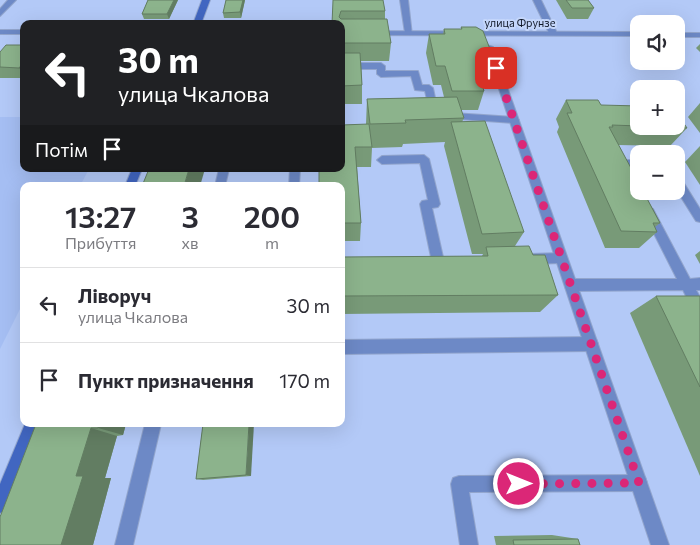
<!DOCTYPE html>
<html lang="uk">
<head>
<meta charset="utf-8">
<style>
	:root { --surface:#fff; --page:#f2f2f3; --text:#2b2b33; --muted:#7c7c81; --line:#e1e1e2 }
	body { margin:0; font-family:Commissioner,sans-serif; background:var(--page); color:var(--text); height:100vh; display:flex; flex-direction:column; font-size:19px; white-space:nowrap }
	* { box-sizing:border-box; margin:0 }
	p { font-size:16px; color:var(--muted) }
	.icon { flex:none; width:28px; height:28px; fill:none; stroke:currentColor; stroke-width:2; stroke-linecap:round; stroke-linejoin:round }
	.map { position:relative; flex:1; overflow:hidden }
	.sheet { position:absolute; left:20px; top:182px; width:325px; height:245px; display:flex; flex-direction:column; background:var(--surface); border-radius:10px; box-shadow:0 5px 20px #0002 }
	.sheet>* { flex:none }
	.banner { position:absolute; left:20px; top:20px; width:325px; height:152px; border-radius:10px; box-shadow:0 5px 20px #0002; background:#202124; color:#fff; overflow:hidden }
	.controls { position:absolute; left:630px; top:15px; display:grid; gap:10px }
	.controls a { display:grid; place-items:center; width:55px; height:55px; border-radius:10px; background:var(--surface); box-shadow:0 5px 20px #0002; font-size:25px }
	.pin { position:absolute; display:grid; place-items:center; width:42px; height:42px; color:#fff; margin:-21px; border-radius:10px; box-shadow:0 2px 8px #0006 }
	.me { position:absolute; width:55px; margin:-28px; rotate:90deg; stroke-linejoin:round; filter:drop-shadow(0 0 4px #0008) }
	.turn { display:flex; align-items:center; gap:18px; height:105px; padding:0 15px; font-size:22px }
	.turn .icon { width:65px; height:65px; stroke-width:2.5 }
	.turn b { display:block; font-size:35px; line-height:42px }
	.then { display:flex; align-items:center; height:48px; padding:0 15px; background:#0003; gap:10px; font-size:19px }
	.eta { display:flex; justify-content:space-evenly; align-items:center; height:85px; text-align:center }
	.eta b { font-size:30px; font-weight:600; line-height:35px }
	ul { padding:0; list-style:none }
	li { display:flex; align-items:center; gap:15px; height:75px; padding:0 15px; border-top:1px solid var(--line) }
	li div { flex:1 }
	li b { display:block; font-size:19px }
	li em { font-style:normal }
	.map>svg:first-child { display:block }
</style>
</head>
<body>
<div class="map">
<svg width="700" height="545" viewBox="0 0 700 545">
	<rect width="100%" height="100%" fill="#b3c9f7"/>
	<polygon fill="#a5bef3" points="0,117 24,117 24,169 89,169 80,186 24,186 24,301 0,349"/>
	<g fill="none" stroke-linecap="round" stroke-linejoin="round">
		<g stroke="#92a5cd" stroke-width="2">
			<g id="lane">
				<polygon points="400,0 408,0 412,35 405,33"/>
				<polygon points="533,0 541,0 557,33 556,35 549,33"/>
				<polygon points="341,63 381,63 385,66 385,71 418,71 422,85 429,85 433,88 438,112 514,117 519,120 514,123 431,117 425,91 415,90 411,76 381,77 377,74 377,69 341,69"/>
				<path d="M424,155L429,159L440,204L438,207L432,208L443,257L451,258L453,262L451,266C445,268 440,268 434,266L432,262L420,204L422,201L428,200L420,163L382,164L377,160L382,156Z"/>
				<polygon points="624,160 639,160 639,168 631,168 635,175 634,178 630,179 626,178 619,164"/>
				<polygon points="219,169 229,169 225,186 215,186"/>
				<polygon points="290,169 300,169 299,186 289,186"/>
				<polygon points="676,176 680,177 700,209 700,222 696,221 676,189"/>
				<polygon points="649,208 653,209 690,279 700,278 700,290 696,290 700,297 700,316 695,314 683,290 571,291 566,289 565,285 566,281 571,279 677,279 643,212"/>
				<polygon points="561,253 565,254 567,258 565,262 561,263 530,264 526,263 524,259 526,255 530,254"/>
				<polygon points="591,337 596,339 598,344 596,349 591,351 341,354 341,340"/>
				<polygon points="145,424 161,424 133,545 115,545"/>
				<polygon points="639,475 645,477 647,483 645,489 639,491 469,492 478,545 460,545 451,484 453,478 459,476"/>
			</g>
		</g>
		<g stroke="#92a5cd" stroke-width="2">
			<g id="street">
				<polygon points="8,0 16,0 0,16 0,9"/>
				<rect x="0" y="30" width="24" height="4"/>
				<polygon points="341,31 639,32 639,36 341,35"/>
				<rect x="676" y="33" width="24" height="4"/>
				<polygon points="486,45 493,47 669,545 651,545 485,47"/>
			</g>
		</g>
		<g stroke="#92a5cd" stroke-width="2">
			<g id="secondary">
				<polygon points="202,0 210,0 201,24 193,24"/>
				<polygon points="132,169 142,169 135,186 125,186"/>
				<polygon points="25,424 41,424 6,510 0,513 0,484"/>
			</g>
		</g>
		<use href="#lane" fill="#6d89c6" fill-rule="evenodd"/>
		<use href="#street" fill="#6d89c6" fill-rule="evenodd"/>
		<use href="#secondary" fill="#4166c1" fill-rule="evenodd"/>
	</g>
	<g fill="#789a78">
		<polygon points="148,0 178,0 169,19 144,19 142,14"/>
		<polygon points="226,0 245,0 241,18 224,18 223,13"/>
		<polygon points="333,0 385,11 385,19 391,43 389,61 361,61 362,85 362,104 341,104 341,24"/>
		<polygon points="556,0 588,0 594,8 588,19 567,19"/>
		<polygon points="461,27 495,62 486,87 483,87 484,91 478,110 461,110 464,118 462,122 524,232 515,246 533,255 558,295 540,312 341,314 341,257 482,256 483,254 472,254 444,146 445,142 403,144 402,147 372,148 371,167 357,167 361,223 360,241 341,241 341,186 319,169 366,124 367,99 444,97 441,85 433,85 426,53 429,34 443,34 444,29 461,29"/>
		<polygon points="700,44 700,52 696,48"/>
		<polygon points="24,45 24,78 0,78 0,52"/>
		<polygon points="566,100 601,105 687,128 670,146 618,145 660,223 655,227 657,232 639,248 605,248 557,132 559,127 556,119"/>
		<polygon points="700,103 700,133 688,117"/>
		<polygon points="700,146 700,185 685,162"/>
		<polygon points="700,251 700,264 695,255"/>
		<polygon points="656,296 700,296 700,476 630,313"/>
		<polygon points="36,424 126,424 123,435 117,436 105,478 111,478 93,545 0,545"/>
		<polygon points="203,424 251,476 203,480 196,479"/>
		<polygon points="552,535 578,539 580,545 496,545 494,536"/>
	</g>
	<g fill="#627d62">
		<polygon points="174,0 178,0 169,19 167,14"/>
		<polygon points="243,0 245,0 241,18 240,12"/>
		<polygon points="24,62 24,74 19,68"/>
		<polygon points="189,169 205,169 200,186 184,186"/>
		<polygon points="99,424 126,424 123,435 98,428"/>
		<polygon points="249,424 254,424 251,476 246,475"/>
		<polygon points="91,428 117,436 105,478 111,478 93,545 61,545 76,476"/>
	</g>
	<g fill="#8cb38c" stroke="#627d62">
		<polygon points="148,0 174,0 167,14 142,14"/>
		<polygon points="226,0 243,0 240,12 223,13"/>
		<polygon points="333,0 383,0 385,11 341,11 339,17 341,19 387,19 391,43 341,43 341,24 332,24"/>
		<polygon points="566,0 588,0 594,8 572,8"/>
		<polygon points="461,27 476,27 483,31 495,62 491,62 493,68 477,68 484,91 452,91 445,66 436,66 429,34 445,34 444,29 462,29"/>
		<polygon points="6,45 24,45 24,62 19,68 0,67 0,52"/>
		<polygon points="341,53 360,53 362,85 341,86"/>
		<polygon points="457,97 464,118 405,120 406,123 370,124 367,99"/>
		<polygon points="566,100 598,100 601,105 639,106 639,126 612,125 613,127 609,127 639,183 639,191 643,191 660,223 653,223 657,232 621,231 567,113 572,113"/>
		<polygon points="676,112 687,128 642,126 676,126"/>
		<polygon points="485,121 524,232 482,234 451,122"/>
		<polygon points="369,124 372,147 355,147 361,223 341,223 341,186 319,186 319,169 341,169 341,125"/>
		<polygon points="149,169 189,169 184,186 142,186"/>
		<rect x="260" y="183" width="19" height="3"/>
		<polygon points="529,246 533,255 545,255 558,295 341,296 341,257 488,256 486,247"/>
		<polygon points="656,296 700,296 700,387"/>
		<polygon points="36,424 99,424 98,428 91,428 76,476 83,476 61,545 0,545 0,517"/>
		<polygon points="203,424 249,424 246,475 196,479"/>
		<polygon points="578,539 580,545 514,545 513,540"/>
	</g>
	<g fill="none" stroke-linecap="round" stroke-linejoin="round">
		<polyline stroke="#db2777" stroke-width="9" stroke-dasharray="0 16.2" points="496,68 639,483 519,484"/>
	</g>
	<g text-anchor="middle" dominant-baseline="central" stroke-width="4" stroke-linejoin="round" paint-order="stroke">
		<g font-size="11" fill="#0f1727" stroke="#c4d6fb">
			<text x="520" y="22">улица Фрунзе</text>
		</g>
	</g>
</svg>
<div class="controls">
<a><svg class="icon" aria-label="sound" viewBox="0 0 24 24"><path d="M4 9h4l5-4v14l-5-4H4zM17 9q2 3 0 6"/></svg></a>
<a>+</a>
<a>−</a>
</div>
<div class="pin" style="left:496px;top:68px;background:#d93025"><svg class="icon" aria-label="arrive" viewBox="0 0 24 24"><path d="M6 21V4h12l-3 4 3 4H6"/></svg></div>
<svg class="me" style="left:519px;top:484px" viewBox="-20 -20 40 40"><circle r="17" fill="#db2777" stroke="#fff" stroke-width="3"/><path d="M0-11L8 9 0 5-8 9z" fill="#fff"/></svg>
<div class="banner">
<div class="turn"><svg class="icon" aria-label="left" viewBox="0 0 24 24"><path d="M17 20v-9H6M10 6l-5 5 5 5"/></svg><div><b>30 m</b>улица Чкалова</div></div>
<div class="then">Потім<svg class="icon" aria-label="arrive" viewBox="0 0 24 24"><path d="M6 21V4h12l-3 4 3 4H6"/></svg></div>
</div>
<section class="sheet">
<div class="eta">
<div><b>13:27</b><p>Прибуття</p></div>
<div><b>3</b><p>хв</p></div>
<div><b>200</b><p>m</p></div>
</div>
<ul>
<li><svg class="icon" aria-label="left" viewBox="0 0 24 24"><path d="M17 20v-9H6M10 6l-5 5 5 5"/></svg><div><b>Ліворуч</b><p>улица Чкалова</p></div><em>30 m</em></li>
<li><svg class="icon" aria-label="arrive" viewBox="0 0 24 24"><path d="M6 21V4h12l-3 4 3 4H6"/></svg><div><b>Пункт призначення</b></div><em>170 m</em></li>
</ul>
</section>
</div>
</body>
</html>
